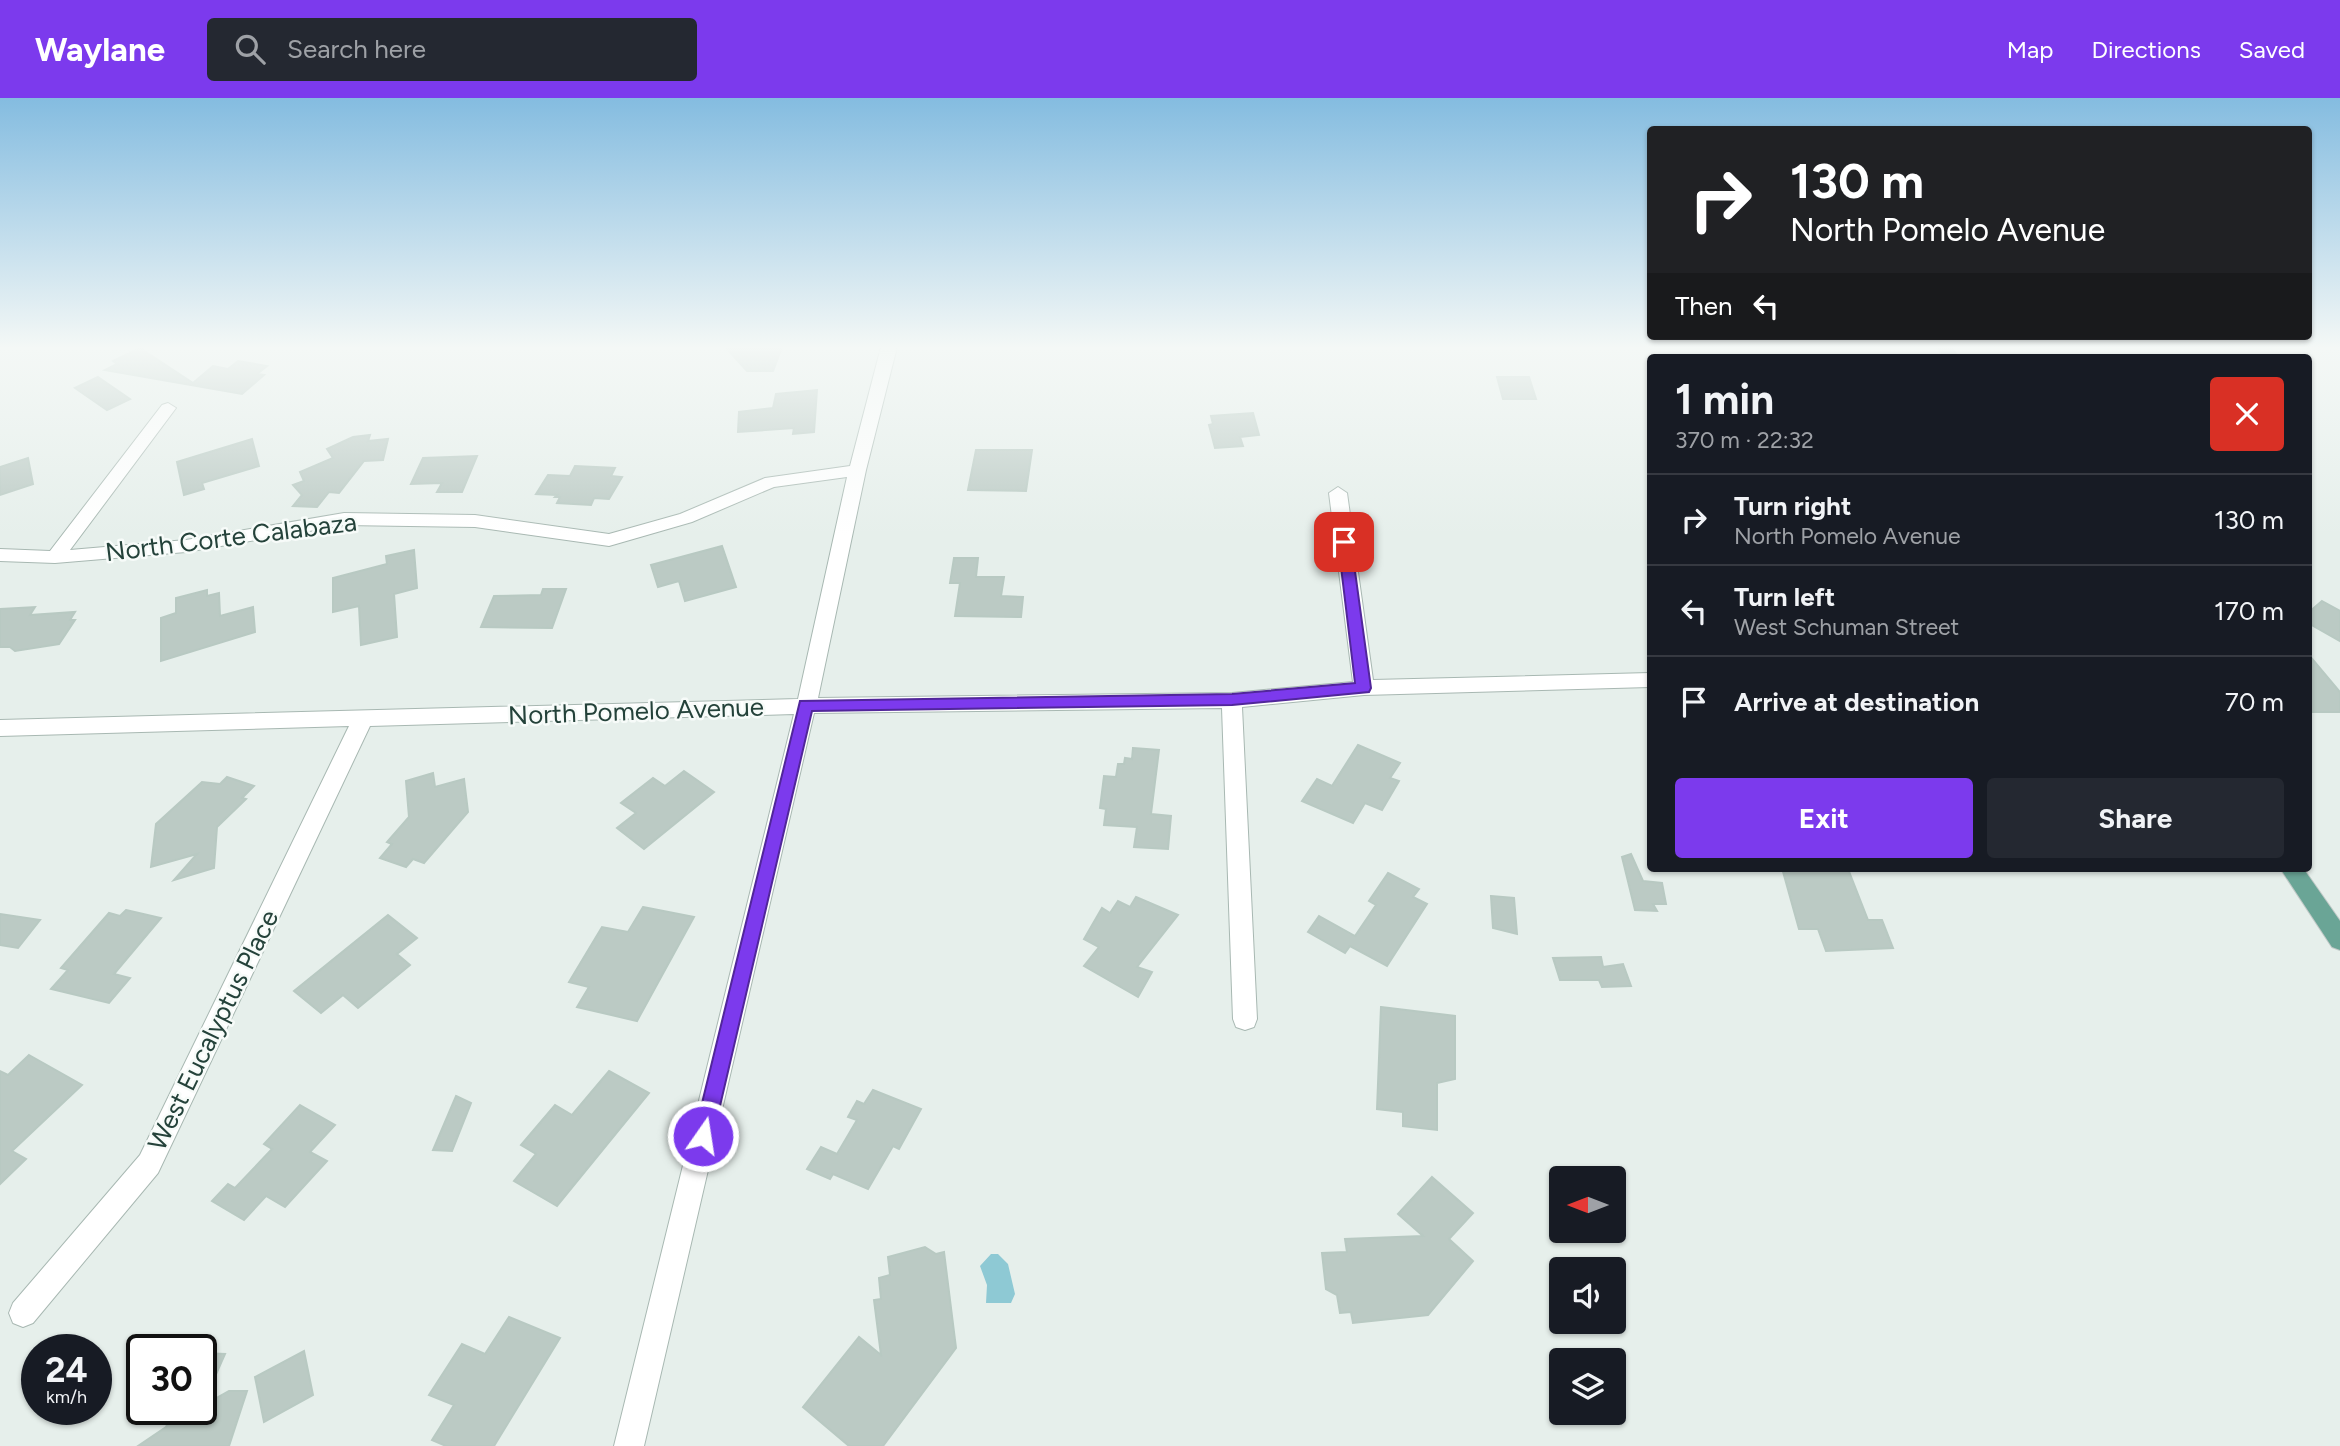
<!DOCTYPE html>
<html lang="en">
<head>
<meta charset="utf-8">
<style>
	:root { --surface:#171b24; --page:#242831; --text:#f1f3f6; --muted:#9ea1a6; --line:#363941; --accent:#7c3aed }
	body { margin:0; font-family:Figtree,sans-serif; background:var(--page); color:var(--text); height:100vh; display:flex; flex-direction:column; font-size:26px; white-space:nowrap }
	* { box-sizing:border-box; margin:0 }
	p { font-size:23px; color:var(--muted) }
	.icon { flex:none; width:38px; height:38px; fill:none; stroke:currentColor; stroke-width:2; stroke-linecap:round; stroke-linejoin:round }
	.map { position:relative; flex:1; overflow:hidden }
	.panel { position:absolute; left:1647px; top:256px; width:665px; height:518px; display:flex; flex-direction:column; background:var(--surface); border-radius:7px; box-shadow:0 2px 5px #0004 }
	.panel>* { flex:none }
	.banner { position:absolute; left:1647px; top:28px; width:665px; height:214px; border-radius:7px; box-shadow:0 2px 5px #0004; background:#202124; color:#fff; overflow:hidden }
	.needle { width:46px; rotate:270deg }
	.tools { position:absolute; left:1549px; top:1068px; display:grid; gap:14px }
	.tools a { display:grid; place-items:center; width:77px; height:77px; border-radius:7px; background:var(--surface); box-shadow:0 2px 5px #0004; font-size:35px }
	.speed { position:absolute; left:21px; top:1236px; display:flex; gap:14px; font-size:35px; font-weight:700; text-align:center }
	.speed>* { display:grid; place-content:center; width:91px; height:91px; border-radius:50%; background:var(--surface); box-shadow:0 2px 5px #0004; line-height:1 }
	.speed small { font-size:18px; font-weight:400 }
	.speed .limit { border:4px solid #111; border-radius:10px; background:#fff; color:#111 }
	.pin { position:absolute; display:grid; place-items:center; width:60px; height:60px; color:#fff; margin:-30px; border-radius:14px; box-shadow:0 4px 10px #0006 }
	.me { position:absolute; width:77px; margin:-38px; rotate:13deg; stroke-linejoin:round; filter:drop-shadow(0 0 5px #0008) }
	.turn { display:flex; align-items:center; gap:24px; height:147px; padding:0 28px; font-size:32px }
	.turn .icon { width:91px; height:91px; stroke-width:2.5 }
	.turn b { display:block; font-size:49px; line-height:60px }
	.then { display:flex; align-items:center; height:66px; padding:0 28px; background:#0003; gap:14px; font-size:26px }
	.round { display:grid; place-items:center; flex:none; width:74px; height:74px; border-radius:7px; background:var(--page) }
	.head { display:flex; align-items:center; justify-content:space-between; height:119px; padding:0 28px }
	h1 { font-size:42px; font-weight:700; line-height:52px }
	.action { display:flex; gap:14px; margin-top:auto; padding:14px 28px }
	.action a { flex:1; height:80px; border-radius:7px; background:var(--accent); color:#fff; font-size:28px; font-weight:700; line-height:80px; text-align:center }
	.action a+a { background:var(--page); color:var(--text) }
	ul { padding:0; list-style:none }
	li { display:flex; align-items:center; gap:21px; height:91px; padding:0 28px; border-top:2px solid var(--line) }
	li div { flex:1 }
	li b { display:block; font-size:26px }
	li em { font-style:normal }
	header { display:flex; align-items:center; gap:42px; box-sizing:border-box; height:98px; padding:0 35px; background:var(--accent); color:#fff }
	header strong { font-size:33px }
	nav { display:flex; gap:38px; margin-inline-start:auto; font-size:24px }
	.search { width:490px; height:63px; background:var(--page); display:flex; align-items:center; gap:18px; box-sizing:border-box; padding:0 24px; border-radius:7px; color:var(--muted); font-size:26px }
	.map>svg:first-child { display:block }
</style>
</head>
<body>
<header>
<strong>Waylane</strong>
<div class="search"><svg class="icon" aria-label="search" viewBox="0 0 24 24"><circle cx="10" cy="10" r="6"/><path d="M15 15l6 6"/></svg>Search here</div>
<nav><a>Map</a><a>Directions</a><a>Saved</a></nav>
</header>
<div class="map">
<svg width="2340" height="1348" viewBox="0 0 2340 1348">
	<rect width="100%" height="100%" fill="#e6efeb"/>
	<polygon fill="#8ec9d4" points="991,1156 998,1156 1008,1166 1015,1196 1011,1205 986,1205 987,1187 980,1168"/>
	<g fill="#bbcac4" stroke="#b8c9c2" stroke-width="2">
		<polygon points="725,249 782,249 773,273 747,273"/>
		<polygon points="140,250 193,285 213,268 228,271 238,263 267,268 257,276 264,277 242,296 105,272 117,266 113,263"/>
		<polygon points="98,279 130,301 107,312 75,290"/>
		<polygon points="1497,279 1529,279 1536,301 1503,301"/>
		<polygon points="817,292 814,334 793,336 794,330 738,334 739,314 773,310 776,296"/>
		<polygon points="1253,315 1259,337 1240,339 1243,348 1215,350 1209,327 1213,326 1211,318"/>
		<polygon points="370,337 368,343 388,341 383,362 364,363 339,395 329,394 317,409 293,408 302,397 293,387 304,383 300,374 333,360 327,351 353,339"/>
		<polygon points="252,341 259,368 202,385 204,391 184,397 177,364"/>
		<polygon points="976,352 1032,352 1026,393 968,392"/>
		<polygon points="477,358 462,394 437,394 442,385 411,386 423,360"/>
		<polygon points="28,360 33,386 0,397 0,369"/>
		<polygon points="575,368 615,370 611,378 622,379 609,401 594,400 591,407 557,405 560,399 555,399 557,397 536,396 548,377 570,378"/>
		<polygon points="722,448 736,489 685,503 679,483 658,489 651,467"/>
		<polygon points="414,452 417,490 394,496 397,539 361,547 359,508 333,514 333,480 387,466 386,458"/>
		<polygon points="954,460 978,460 976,479 1004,479 1001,498 1023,499 1021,519 955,518 960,485 950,485"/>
		<polygon points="543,491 566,491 552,530 481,529 494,498 541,497"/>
		<polygon points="207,492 207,498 219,495 220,518 253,509 255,534 161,563 161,520 176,515 176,500"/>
		<polygon points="2322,503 2340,513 2340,543 2308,525 2308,515"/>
		<polygon points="35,509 30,517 75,514 70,522 75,522 59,546 15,553 10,549 0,549 0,511"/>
		<polygon points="2308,556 2340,594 2340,614 2308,614"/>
		<polygon points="1358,647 1400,665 1390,680 1399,683 1382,712 1365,705 1353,725 1302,703 1317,681 1332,688"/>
		<polygon points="1133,650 1159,652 1151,716 1171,718 1168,751 1134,749 1137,729 1104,727 1106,711 1100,710 1104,678 1116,679 1118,666 1124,666 1125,660 1132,661"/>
		<polygon points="684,673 714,694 644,751 617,730 636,715 621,705 653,680 665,688"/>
		<polygon points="433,675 435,689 464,681 468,714 424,765 413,761 406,769 380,760 392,746 387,744 409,719 406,683"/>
		<polygon points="227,679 254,688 242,700 246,701 217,729 214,770 174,782 197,756 151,769 156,726 202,684 220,686"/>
		<polygon points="1631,756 1643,783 1662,785 1666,806 1653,806 1657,813 1635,812 1622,759"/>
		<polygon points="1782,770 1848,771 1868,822 1882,822 1893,850 1826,853 1818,831 1799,831"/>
		<polygon points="1388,775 1419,791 1413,799 1427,806 1387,868 1350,848 1345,855 1308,834 1319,818 1355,838 1376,807 1369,803"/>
		<polygon points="1491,798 1514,800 1517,836 1493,830"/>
		<polygon points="1136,799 1178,817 1137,869 1152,874 1138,899 1084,868 1099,849 1084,841 1102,810 1110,815 1118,803 1130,809"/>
		<polygon points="643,809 694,819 637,923 577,909 589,889 569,884 602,829 628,834"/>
		<polygon points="126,812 161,820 114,876 130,880 109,905 51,891 68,872 61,870 109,815 120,818"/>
		<polygon points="0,816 40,822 18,850 0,847"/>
		<polygon points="388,817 417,840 397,856 410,867 358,910 343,897 321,915 294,893"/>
		<polygon points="1601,859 1603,869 1623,866 1631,888 1602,889 1599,882 1560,882 1553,860"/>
		<polygon points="1381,909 1455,918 1455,981 1437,985 1437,1032 1403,1028 1403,1014 1377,1011"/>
		<polygon points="29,957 82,987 12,1053 26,1061 0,1086 0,973 8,977"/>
		<polygon points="609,973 649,995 557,1108 514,1083 536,1056 521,1047 555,1007 572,1017"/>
		<polygon points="873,992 921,1011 899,1051 893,1048 868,1091 833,1076 830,1081 807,1071 821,1049 837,1056 857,1022 848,1019 857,1003 864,1006"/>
		<polygon points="456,998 471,1005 452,1053 433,1052"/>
		<polygon points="300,1007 335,1027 310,1054 327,1063 285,1109 266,1098 244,1122 212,1103 228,1086 235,1090 272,1051 264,1046"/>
		<polygon points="1432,1079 1473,1115 1449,1141 1473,1163 1428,1217 1353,1225 1351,1214 1340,1215 1337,1197 1326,1191 1322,1155 1347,1154 1345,1141 1423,1138 1398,1116"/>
		<polygon points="925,1149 936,1156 944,1154 956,1250 883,1348 849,1348 803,1309 859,1239 881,1257 874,1202 881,1201 879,1180 890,1177 888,1159"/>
		<polygon points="509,1219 560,1240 494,1348 446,1348 432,1342 454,1307 429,1297 462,1246 485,1256"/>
		<polygon points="304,1253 313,1297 264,1324 255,1279"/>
		<polygon points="201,1255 225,1256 202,1308 229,1293 247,1293 229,1348 138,1348 166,1329 175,1311 201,1311"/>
	</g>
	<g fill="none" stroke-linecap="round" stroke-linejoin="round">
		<g stroke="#a8b8b2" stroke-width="2">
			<polygon id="minor" points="881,249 897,249 866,372 818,600 1232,595 1353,584 1329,395 1338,389 1347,395 1373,582 1650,575 1650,589 1364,597 1242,609 1257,921 1254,929 1245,932 1236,929 1233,921 1222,610 814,615 644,1348 614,1348 794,616 370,628 158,1075 33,1225 23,1229 13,1225 9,1215 13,1205 140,1057 349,628 0,638 0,622 798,601 847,379 774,389 692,424 609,448 475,429 344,427 186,454 55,465 0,463 0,451 50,453 162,307 168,305 176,310 70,452 186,442 344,415 475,417 609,436 680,416 765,380 850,368"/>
		</g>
		<g stroke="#c2cac8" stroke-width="2">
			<g id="primary">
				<polygon points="1937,249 1952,249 1959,259 1943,259"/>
				<polygon points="2280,770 2303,770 2340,823 2340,852 2332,849"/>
			</g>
		</g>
		<use href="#minor" fill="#fff" fill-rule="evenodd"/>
		<use href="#primary" fill="#6aa596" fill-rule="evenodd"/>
	</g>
	<linearGradient id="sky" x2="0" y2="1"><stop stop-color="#84bce0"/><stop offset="0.57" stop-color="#f4f8f6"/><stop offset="1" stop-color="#f4f8f6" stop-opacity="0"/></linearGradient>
	<rect width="2340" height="438" fill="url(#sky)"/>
	<polygon fill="#7c3aed" stroke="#51269a" stroke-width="2" points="1344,439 1351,444 1371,590 1369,594 1232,607 812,613 713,1038 710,1045 703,1048 696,1045 694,1038 800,603 1232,596 1355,585 1338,444"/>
	<g text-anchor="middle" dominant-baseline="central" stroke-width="5" stroke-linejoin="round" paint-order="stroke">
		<g font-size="26" fill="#24423a" stroke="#f7fbf9">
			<text transform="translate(231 439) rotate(-7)">North Corte Calabaza</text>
			<text transform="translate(636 613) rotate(-2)">North Pomelo Avenue</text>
			<text transform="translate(213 932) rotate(-64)">West Eucalyptus Place</text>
		</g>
	</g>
</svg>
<div class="tools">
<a><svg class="needle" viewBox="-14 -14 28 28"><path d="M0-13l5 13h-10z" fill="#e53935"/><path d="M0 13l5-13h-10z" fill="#9ea1a6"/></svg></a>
<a><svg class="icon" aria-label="sound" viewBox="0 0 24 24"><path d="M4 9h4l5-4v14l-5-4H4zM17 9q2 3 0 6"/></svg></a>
<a><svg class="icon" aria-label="layers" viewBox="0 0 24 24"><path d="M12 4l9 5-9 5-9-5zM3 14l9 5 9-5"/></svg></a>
</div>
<div class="speed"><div>24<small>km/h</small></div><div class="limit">30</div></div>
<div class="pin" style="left:1344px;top:444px;background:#d93025"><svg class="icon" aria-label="arrive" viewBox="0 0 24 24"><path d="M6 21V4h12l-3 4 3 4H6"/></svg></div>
<svg class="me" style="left:703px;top:1038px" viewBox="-20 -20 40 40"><circle r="17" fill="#7c3aed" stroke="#fff" stroke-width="3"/><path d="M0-11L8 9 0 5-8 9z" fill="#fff"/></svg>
<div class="banner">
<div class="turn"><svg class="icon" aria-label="right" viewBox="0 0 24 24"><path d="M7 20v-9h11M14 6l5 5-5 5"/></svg><div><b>130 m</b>North Pomelo Avenue</div></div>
<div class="then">Then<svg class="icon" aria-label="left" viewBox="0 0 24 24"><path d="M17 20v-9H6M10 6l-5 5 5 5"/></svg></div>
</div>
<section class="panel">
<div class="head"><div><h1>1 min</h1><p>370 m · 22:32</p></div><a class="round" style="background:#d93025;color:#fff"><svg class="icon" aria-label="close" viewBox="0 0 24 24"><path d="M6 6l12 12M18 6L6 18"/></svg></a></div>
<ul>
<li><svg class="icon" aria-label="right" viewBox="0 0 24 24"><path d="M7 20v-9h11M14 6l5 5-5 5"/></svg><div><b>Turn right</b><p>North Pomelo Avenue</p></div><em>130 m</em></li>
<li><svg class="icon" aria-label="left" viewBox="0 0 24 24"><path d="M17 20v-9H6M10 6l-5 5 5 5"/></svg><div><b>Turn left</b><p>West Schuman Street</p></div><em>170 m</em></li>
<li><svg class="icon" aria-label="arrive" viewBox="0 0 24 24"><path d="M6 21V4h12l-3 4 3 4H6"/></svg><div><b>Arrive at destination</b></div><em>70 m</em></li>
</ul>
<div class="action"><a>Exit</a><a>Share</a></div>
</section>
</div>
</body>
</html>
